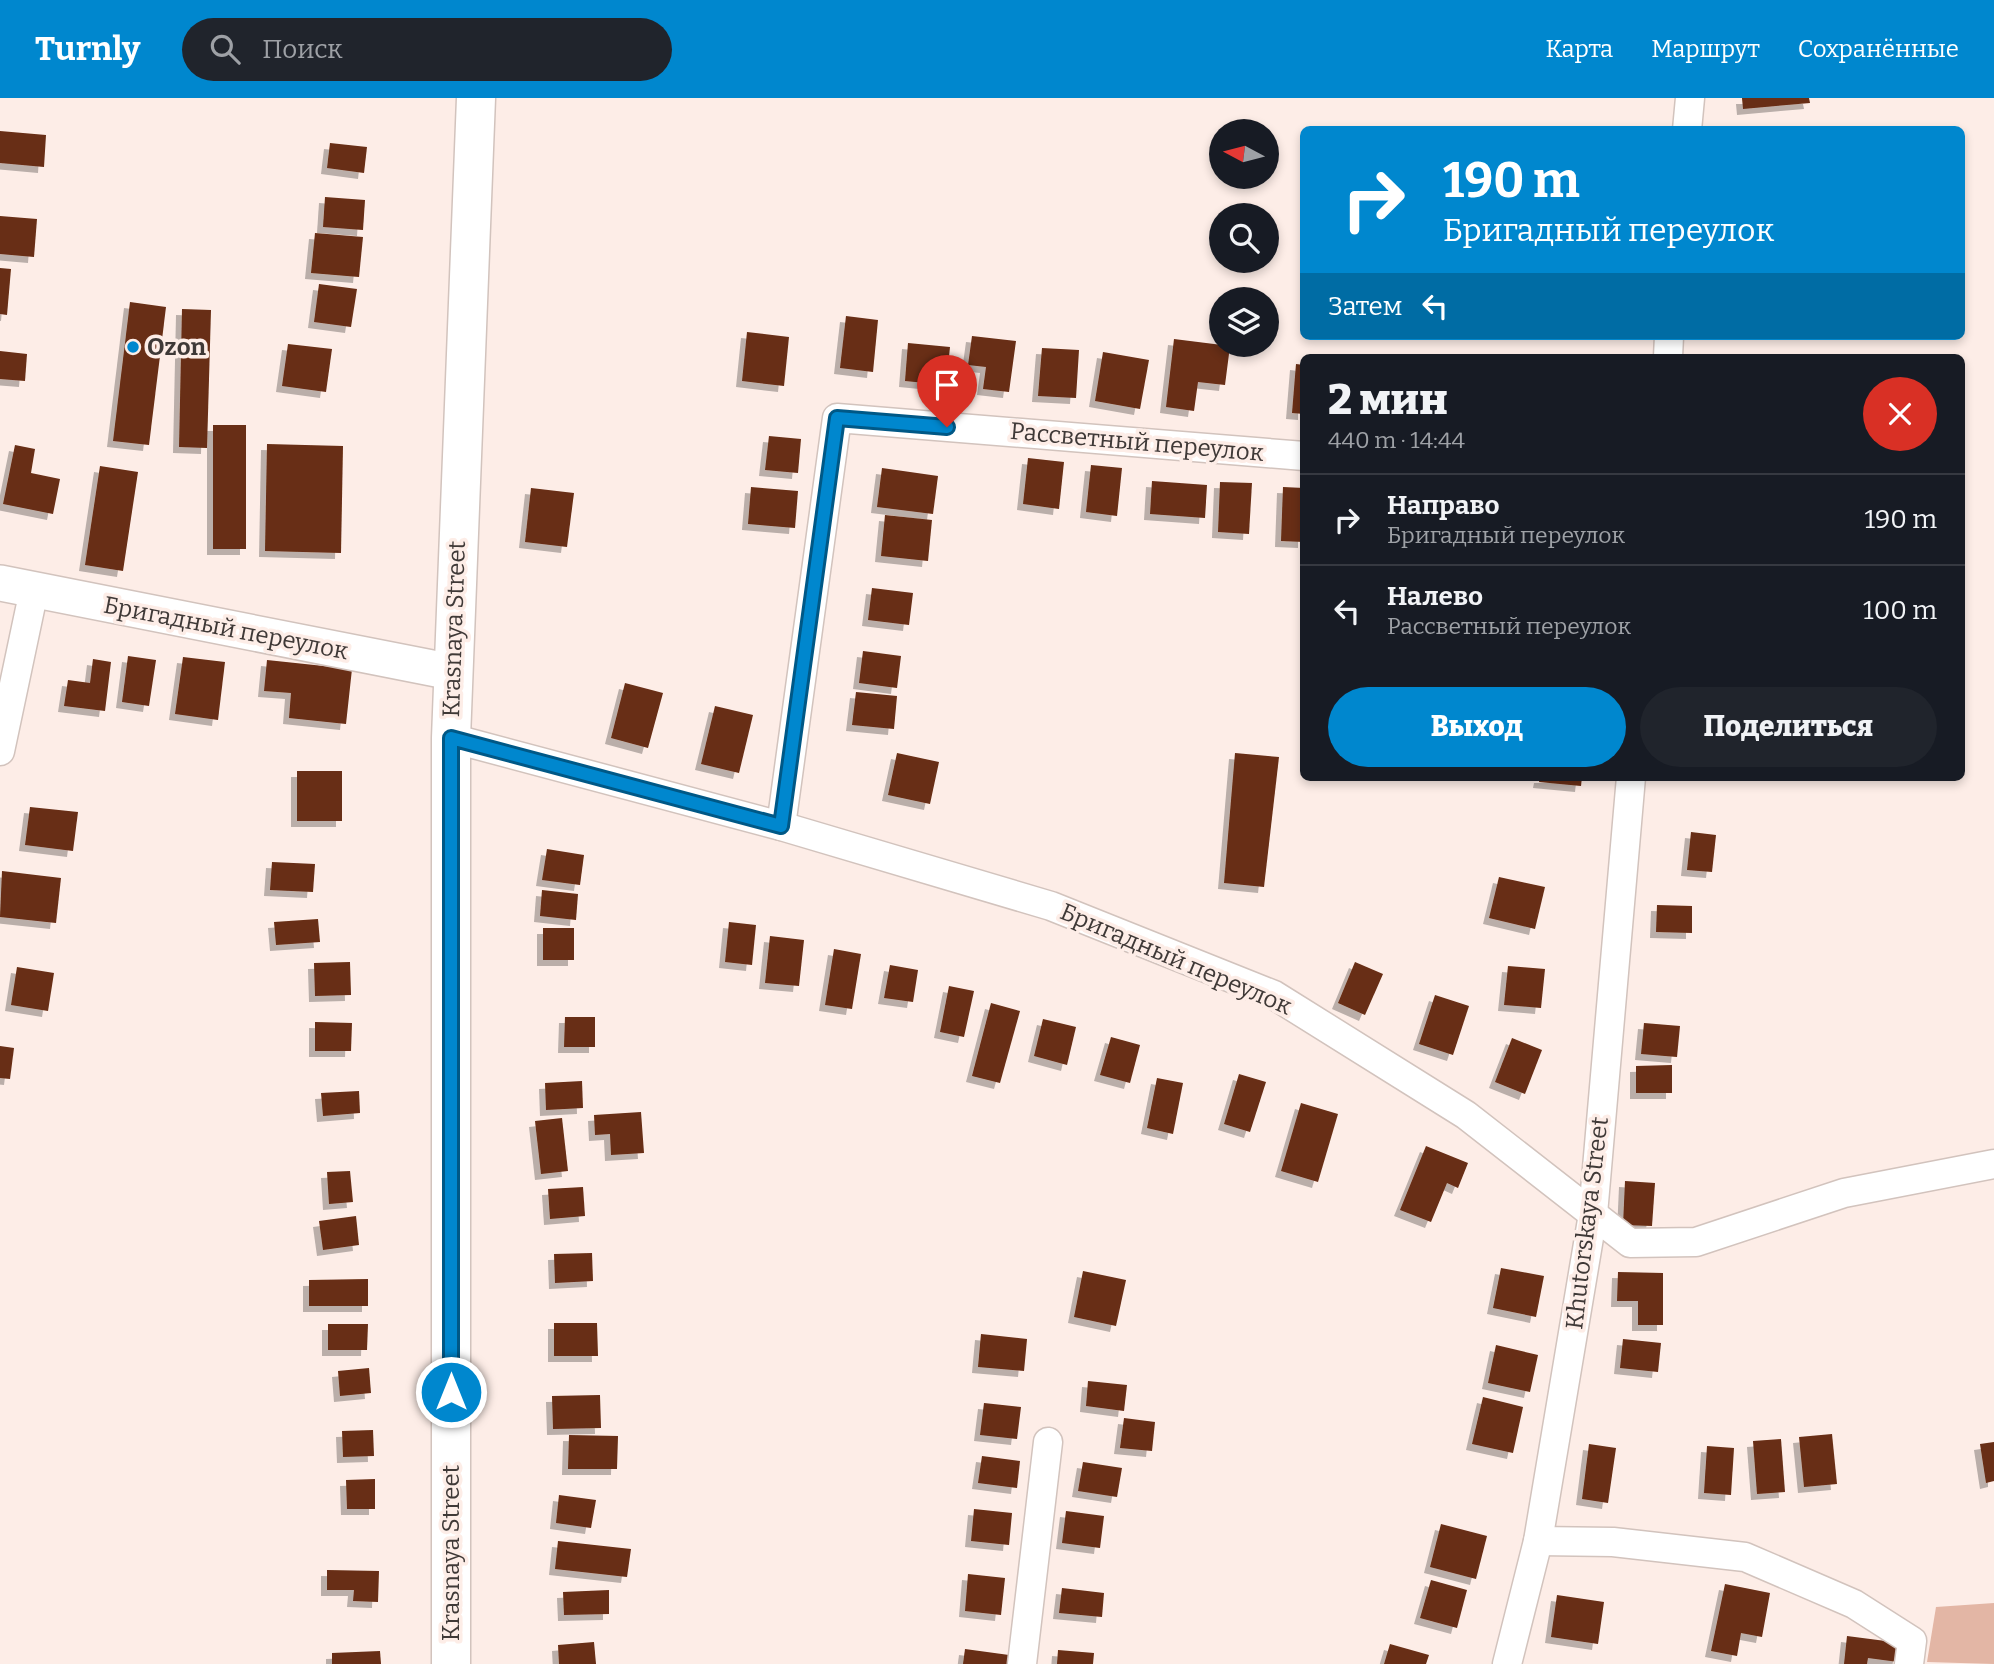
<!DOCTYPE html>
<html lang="ru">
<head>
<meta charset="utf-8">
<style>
	:root { --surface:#171b24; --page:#20242c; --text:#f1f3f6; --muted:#9ea1a6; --line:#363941; --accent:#0087ce }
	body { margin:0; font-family:Bitter,serif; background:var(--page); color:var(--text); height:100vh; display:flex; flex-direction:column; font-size:26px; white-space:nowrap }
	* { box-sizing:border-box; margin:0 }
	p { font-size:23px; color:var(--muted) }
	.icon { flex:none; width:38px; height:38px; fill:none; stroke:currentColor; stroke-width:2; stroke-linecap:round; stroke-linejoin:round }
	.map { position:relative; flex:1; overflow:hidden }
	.side { position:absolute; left:1300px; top:256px; width:665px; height:427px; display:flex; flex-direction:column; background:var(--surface); border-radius:10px; box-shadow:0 4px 10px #0003 }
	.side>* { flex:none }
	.top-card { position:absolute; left:1300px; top:28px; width:665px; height:214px; border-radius:10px; box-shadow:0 4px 10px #0003; background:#0087ce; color:#fff; overflow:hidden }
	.needle { width:46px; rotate:277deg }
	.controls { position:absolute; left:1209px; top:21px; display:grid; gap:14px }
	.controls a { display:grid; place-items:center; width:70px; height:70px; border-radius:50%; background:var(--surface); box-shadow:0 4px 10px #0003; font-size:35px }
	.pin { position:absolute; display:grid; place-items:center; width:60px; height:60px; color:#fff; margin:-72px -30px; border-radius:50% 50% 50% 0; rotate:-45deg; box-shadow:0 0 7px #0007 }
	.pin .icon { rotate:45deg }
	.me { position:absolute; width:77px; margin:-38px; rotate:0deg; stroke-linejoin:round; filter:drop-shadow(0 0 5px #0008) }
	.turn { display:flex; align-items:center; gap:24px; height:147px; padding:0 28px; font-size:32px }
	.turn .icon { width:91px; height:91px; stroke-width:2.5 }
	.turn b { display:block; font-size:49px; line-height:60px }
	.then { display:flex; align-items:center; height:66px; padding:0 28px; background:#0003; gap:14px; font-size:26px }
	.round { display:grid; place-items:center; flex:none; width:74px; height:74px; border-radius:37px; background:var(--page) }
	.overview { display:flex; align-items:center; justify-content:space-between; height:119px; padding:0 28px }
	h1 { font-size:42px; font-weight:800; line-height:52px }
	.cta { display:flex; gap:14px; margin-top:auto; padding:14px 28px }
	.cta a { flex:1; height:80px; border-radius:42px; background:var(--accent); color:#fff; font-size:28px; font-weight:800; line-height:80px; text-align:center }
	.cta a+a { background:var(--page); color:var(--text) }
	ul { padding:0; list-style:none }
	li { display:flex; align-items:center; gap:21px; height:91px; padding:0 28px; border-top:2px solid var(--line) }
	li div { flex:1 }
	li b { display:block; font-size:26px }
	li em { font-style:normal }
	header { display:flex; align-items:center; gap:42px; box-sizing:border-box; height:98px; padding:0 35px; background:var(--accent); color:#fff }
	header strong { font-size:33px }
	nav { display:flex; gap:38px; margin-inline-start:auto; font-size:24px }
	.search { width:490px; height:63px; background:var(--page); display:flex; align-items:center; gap:18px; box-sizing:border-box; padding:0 24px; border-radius:38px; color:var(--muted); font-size:26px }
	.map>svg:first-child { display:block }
</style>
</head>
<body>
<header>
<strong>Turnly</strong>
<div class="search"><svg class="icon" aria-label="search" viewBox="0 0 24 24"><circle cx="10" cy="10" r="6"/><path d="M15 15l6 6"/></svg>Поиск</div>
<nav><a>Карта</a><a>Маршрут</a><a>Сохранённые</a></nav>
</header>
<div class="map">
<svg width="1994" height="1566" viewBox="0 0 1994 1566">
	<defs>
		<filter id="shadow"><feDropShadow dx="-6" dy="6" stdDeviation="0" flood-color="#0004"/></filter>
	</defs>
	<rect width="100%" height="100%" fill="#fdede7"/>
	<polygon fill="#e3b6a5" points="1994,1505 1994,1566 1927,1564 1936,1509"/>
	<g fill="#672d14" filter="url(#shadow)">
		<polygon points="1742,0 1809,0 1810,5 1743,11"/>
		<polygon points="1611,28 1646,29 1646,32 1611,32"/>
		<polygon points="1741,28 1758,30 1757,32 1740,32"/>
		<polygon points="0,33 46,37 44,69 0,65"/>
		<polygon points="330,45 367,49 364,75 327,70"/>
		<polygon points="325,99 365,102 363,132 323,129"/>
		<polygon points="0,118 37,121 34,159 0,156"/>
		<polygon points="315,135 363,139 359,179 311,175"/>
		<polygon points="0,170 11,171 7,217 0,216"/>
		<polygon points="319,186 357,191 351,229 314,224"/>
		<polygon points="130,204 166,209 149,347 113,343"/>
		<polygon points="182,211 211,212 207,350 179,349"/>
		<polygon points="846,218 878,222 873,274 840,270"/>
		<polygon points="747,234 789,239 784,288 742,283"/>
		<polygon points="972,238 1016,243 1009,294 983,291 986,269 968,267"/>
		<polygon points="1174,241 1230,248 1225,287 1198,284 1194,313 1166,309"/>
		<polygon points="908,245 950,249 946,287 905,283"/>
		<polygon points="288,246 332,251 326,294 282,288"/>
		<polygon points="1042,250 1079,252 1076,300 1038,298"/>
		<polygon points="0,253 27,256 25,283 0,281"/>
		<polygon points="1103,254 1149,262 1140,311 1095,303"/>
		<polygon points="1296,266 1304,267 1304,316 1292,315"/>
		<rect x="213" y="327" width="33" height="124"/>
		<polygon points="769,338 801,341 798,375 765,372"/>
		<polygon points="267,346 343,348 341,455 265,453"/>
		<polygon points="15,347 35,351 31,375 60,381 53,416 3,406"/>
		<polygon points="1028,360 1064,364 1059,411 1023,406"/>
		<polygon points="1091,367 1122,370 1117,418 1086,414"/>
		<polygon points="100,368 138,374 123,473 85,467"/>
		<polygon points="882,370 938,378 933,416 877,409"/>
		<polygon points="1152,383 1207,387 1205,420 1150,416"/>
		<polygon points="1220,384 1252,385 1249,436 1218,434"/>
		<polygon points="751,389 798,393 795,430 748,426"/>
		<polygon points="1283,389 1304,390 1304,444 1281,443"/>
		<polygon points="531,390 574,395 567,449 525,444"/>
		<polygon points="885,417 932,422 928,463 881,458"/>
		<polygon points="872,490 913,495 909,527 868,522"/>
		<polygon points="863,553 901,558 897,590 859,585"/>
		<polygon points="128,558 156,562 149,608 122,604"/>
		<polygon points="183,559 225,564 218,622 175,616"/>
		<polygon points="93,561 111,564 105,613 64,608 68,582 90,585"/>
		<polygon points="267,562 352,571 346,626 289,620 291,595 264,593"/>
		<polygon points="625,585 663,595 648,650 611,640"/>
		<polygon points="856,594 897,598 894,631 852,627"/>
		<polygon points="715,608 753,617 739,675 701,666"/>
		<polygon points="897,655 939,664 930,706 888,697"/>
		<polygon points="1235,655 1279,659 1264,789 1224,785"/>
		<rect x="297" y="673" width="45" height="50"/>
		<polygon points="1540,679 1582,679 1581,688 1539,684"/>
		<polygon points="30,709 78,714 73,753 25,747"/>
		<polygon points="1691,734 1716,737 1712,774 1687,772"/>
		<polygon points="547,751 584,757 580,787 542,782"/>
		<polygon points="272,764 315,766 313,794 270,792"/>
		<polygon points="2,773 61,780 56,825 0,819"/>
		<polygon points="1499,779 1545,789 1535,831 1489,820"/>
		<polygon points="542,792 578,796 576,822 540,818"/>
		<polygon points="1657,807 1692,808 1692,835 1656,834"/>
		<polygon points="318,821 320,844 276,847 274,824"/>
		<polygon points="729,824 756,827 752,867 725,864"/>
		<rect x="543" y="830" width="31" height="32"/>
		<polygon points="770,838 804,842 799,888 765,885"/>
		<polygon points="834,851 861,856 852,911 825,907"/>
		<polygon points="350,864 351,897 315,898 314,865"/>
		<polygon points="1355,864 1383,876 1365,917 1338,905"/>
		<polygon points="890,867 918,872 913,904 884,900"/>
		<polygon points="1508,868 1545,871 1541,910 1504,907"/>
		<polygon points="17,869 54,875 48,913 11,907"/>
		<polygon points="949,888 974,893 964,939 940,934"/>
		<polygon points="1435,897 1469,908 1453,957 1419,946"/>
		<polygon points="991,905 1020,913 1000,985 972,978"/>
		<polygon points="565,919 595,919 595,949 564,949"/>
		<polygon points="1043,921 1076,929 1067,967 1034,958"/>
		<polygon points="315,924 352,925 351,953 315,953"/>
		<polygon points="1644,925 1680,928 1677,959 1641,956"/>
		<polygon points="1111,939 1140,947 1130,985 1100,977"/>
		<polygon points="1512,940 1542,952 1525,996 1495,984"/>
		<polygon points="0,948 14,950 10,981 0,980"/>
		<polygon points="1672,967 1672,995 1636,995 1636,968"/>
		<polygon points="1239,976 1266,984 1250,1034 1224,1026"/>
		<polygon points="1157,980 1183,985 1173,1036 1147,1030"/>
		<polygon points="582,983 583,1010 546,1012 545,985"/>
		<polygon points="359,993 360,1015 323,1018 321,995"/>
		<polygon points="1301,1005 1338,1016 1318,1084 1281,1073"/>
		<polygon points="641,1014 644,1055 611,1057 610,1036 595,1037 594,1017"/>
		<polygon points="562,1020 568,1073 541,1076 535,1023"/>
		<polygon points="1426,1048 1468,1065 1458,1090 1447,1085 1431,1124 1400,1112"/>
		<polygon points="350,1073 353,1104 329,1106 327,1074"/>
		<polygon points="1625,1083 1655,1085 1652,1128 1623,1127"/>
		<polygon points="583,1089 585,1118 550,1121 548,1091"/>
		<polygon points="356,1118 359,1147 323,1152 319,1123"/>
		<polygon points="592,1155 593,1183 555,1185 554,1156"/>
		<polygon points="1501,1170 1544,1178 1536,1219 1493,1210"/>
		<polygon points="1083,1173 1126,1182 1116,1228 1074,1219"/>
		<polygon points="1618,1174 1663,1175 1663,1227 1638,1227 1638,1203 1617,1203"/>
		<polygon points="368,1181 368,1208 309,1208 309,1182"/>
		<polygon points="554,1225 597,1225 598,1258 554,1258"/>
		<polygon points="328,1226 368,1226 367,1252 328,1252"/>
		<polygon points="981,1236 1027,1241 1024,1273 978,1269"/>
		<polygon points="1623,1241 1661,1245 1658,1274 1620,1270"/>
		<polygon points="1496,1247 1538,1257 1530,1294 1488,1285"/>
		<polygon points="369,1270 371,1295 340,1298 338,1273"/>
		<polygon points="1088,1283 1127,1287 1124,1313 1086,1308"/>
		<polygon points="600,1297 601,1330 553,1331 552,1298"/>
		<polygon points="1483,1299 1523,1309 1513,1355 1472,1346"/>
		<polygon points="984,1305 1021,1309 1017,1341 980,1337"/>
		<polygon points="1124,1320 1155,1324 1152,1353 1120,1350"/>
		<polygon points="373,1332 374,1358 343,1359 342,1333"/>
		<polygon points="1832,1336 1837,1386 1804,1389 1799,1339"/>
		<polygon points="569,1337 618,1338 617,1371 568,1371"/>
		<polygon points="1781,1341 1785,1394 1757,1396 1753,1343"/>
		<polygon points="1994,1344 1994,1383 1986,1385 1980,1346"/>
		<polygon points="1589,1346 1616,1350 1608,1405 1582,1401"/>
		<polygon points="1707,1348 1734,1350 1731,1397 1704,1395"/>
		<polygon points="982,1358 1020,1363 1017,1390 978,1385"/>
		<polygon points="1083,1364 1122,1370 1117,1399 1078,1393"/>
		<polygon points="375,1381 375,1411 347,1411 346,1382"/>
		<polygon points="559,1397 596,1402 591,1430 556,1425"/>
		<polygon points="974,1411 1012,1415 1009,1447 971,1443"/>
		<polygon points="1066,1413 1104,1418 1100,1450 1062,1445"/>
		<polygon points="1441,1426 1487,1438 1476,1481 1430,1469"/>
		<polygon points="558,1443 631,1451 627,1479 555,1471"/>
		<polygon points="327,1472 379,1473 378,1504 353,1503 354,1492 327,1492"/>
		<polygon points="968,1476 1005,1480 1001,1517 965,1513"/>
		<polygon points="1431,1482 1467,1492 1457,1530 1420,1520"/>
		<polygon points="1725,1486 1770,1495 1762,1539 1741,1535 1737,1558 1711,1553"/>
		<polygon points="1062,1490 1104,1495 1102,1519 1059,1515"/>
		<polygon points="609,1492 609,1516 564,1517 563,1494"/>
		<polygon points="1557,1497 1604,1504 1598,1546 1551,1539"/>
		<polygon points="1847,1538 1901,1545 1898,1564 1868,1560 1867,1566 1844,1566"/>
		<polygon points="594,1544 596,1566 559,1566 558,1547"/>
		<polygon points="1390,1546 1429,1557 1426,1566 1384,1566"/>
		<polygon points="965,1551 1009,1557 1007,1566 963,1566"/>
		<polygon points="1058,1552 1094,1555 1093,1566 1057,1566"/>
		<polygon points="380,1553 381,1566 332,1566 332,1555"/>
	</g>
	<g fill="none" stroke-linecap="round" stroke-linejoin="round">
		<g stroke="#d2c3bd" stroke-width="31">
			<g id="minor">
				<polyline points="1687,32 1690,0"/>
				<polyline points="1668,259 1669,238"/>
				<polyline points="451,640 781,728 1051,808 1274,897 1466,1017 1630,1145 1696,1144 1844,1095 1994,1066"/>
				<polyline points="0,653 34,492"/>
				<polyline points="781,728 837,320 1304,358"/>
				<polyline points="1538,1443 1613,1444 1745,1459 1854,1506 1912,1543 1909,1566"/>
				<polyline points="1022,1566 1048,1344"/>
				<polyline points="1507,1566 1538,1443 1593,1116 1631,679"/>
			</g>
		</g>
		<g stroke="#d2c3bd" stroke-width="38">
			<polyline id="tertiary" points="0,485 452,574"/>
		</g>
		<g stroke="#d2c3bd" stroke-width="41">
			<polyline id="secondary" points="451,1566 451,640 476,0"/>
		</g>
		<use href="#minor" stroke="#fff" stroke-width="28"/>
		<use href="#tertiary" stroke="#fff" stroke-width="35"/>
		<use href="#secondary" stroke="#fff" stroke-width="38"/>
	</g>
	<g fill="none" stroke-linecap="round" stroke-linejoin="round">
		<g stroke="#005886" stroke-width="18">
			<polyline id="route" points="451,1294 451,640 781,728 837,320 947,329"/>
		</g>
		<use href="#route" stroke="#0087ce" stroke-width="12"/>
	</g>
	<circle fill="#0087ce" stroke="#fdede7" stroke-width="2.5" cx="133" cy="249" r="7"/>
	<g text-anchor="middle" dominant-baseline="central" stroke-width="7" stroke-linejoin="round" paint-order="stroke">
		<g font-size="24" font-weight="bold" fill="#3f3937" stroke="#fdede7" text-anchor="start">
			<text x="147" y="249">Ozon</text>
		</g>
		<g font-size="24" fill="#3f3937" stroke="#fdede7">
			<text transform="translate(1137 344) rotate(5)">Рассветный переулок</text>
			<text transform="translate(226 530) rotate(11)">Бригадный переулок</text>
			<text transform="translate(454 531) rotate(-88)">Krasnaya Street</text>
			<text transform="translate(1176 861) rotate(23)">Бригадный переулок</text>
			<text transform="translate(1587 1125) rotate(-83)">Khutorskaya Street</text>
			<text transform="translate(451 1455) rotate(-90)">Krasnaya Street</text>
		</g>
	</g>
</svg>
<div class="controls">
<a><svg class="needle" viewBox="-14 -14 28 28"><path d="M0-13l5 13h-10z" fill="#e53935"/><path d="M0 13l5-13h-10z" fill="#9ea1a6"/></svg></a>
<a><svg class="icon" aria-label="search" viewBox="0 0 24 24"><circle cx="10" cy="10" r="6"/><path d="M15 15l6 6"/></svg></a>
<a><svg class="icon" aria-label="layers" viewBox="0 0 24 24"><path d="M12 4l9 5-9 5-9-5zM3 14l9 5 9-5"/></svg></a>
</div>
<div class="pin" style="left:947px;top:329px;background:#d93025"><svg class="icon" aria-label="arrive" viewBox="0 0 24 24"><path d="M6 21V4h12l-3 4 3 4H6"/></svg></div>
<svg class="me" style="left:451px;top:1294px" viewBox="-20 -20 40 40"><circle r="17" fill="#0087ce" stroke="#fff" stroke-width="3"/><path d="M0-11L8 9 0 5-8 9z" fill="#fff"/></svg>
<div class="top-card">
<div class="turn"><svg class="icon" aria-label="right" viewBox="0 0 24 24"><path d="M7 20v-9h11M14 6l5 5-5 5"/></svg><div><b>190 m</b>Бригадный переулок</div></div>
<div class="then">Затем<svg class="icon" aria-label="left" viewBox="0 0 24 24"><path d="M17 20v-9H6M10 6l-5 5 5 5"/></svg></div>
</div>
<section class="side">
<div class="overview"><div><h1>2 мин</h1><p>440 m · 14:44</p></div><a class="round" style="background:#d93025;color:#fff"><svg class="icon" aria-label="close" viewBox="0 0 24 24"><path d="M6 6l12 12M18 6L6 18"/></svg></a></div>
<ul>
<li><svg class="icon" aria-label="right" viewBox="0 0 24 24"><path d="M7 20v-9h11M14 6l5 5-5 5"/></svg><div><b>Направо</b><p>Бригадный переулок</p></div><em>190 m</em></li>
<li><svg class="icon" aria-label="left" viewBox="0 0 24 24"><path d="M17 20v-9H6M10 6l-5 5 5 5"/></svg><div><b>Налево</b><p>Рассветный переулок</p></div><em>100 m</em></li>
</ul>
<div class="cta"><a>Выход</a><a>Поделиться</a></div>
</section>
</div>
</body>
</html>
